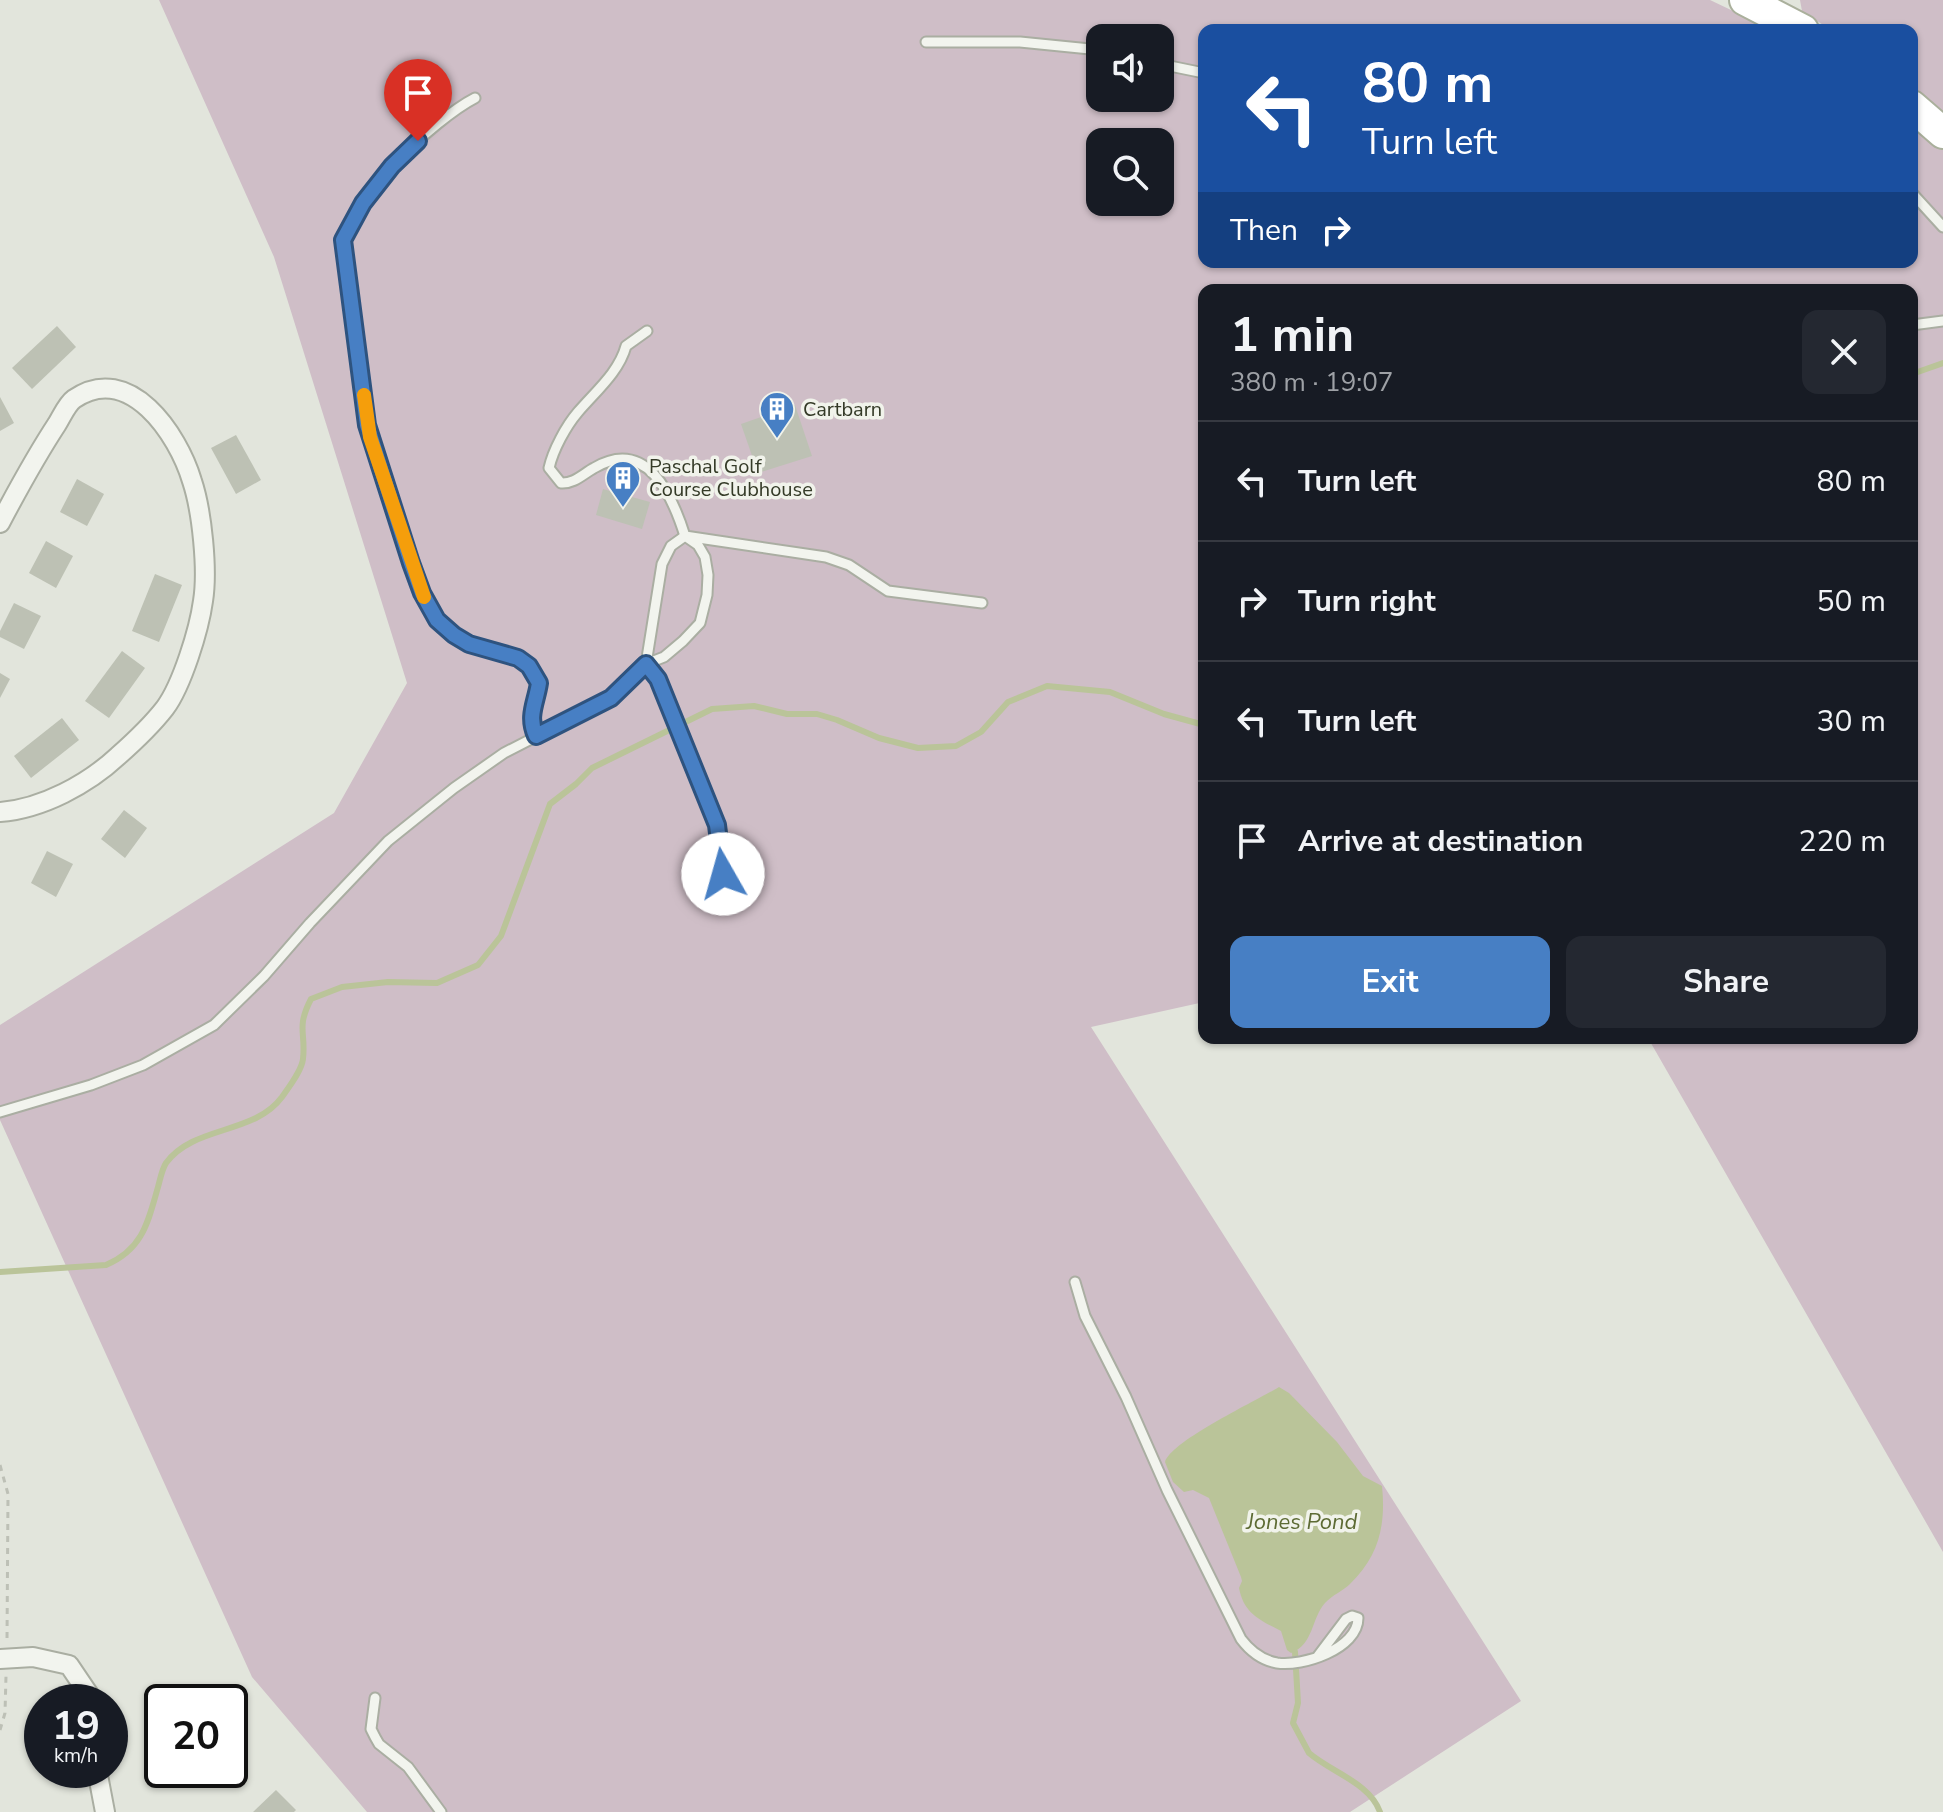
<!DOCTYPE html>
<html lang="en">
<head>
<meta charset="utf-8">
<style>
	:root { --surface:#171b24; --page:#242831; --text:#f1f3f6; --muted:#9ea1a6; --line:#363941; --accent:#477fc4 }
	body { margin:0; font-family:"Nunito Sans",sans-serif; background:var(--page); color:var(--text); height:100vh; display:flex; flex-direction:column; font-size:30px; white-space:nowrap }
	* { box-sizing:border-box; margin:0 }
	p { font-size:26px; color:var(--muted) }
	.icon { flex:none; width:44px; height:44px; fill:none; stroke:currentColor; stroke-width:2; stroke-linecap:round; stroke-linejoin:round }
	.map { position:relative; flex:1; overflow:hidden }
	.panel { position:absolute; left:1198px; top:284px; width:720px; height:760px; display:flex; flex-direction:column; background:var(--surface); border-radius:16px; box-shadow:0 2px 6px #0004 }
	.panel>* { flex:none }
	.banner { position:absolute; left:1198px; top:24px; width:720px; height:244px; border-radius:16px; box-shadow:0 2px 6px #0004; background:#1a4fa0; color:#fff; overflow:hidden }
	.fabs { position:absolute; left:1086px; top:24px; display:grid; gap:16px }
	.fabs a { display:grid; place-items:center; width:88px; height:88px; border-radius:16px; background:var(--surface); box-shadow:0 2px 6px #0004; font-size:40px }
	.speed { position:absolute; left:24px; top:1684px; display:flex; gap:16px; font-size:40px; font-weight:700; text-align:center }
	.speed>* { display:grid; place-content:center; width:104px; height:104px; border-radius:50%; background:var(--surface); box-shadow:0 2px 6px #0004; line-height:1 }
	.speed small { font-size:20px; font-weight:400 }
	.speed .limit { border:4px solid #111; border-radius:12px; background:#fff; color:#111 }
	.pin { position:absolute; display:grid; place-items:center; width:68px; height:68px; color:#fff; margin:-82px -34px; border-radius:50% 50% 50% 0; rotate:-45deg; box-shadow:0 0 8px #0007 }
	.pin .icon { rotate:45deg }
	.me { position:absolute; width:88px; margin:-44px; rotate:353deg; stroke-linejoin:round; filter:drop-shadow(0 0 6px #0008) }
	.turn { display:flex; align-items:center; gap:28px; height:168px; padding:0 32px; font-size:36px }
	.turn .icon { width:104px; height:104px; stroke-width:2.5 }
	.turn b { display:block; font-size:56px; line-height:68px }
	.then { display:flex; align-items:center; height:76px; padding:0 32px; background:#0003; gap:16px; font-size:30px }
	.round { display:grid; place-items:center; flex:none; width:84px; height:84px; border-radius:16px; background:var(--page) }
	.headline { display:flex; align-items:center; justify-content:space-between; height:136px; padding:0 32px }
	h1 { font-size:48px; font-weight:700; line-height:60px }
	.primary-button { display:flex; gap:16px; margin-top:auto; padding:16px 32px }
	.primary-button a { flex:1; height:92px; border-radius:16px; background:var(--accent); color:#fff; font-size:32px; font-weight:700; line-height:92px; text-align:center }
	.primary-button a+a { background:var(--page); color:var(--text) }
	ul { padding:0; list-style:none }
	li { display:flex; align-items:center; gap:24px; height:120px; padding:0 32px; border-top:2px solid var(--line) }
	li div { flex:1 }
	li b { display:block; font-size:30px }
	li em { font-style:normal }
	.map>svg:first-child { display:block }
</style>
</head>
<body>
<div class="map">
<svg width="1943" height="1812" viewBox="0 0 1943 1812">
	<rect width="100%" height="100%" fill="#e2e5dc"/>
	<g fill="#cfbec7" fill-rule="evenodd">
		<path d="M159,0H1710L1773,30H1204V262H1912V120L1943,148V1552L1648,1038H1912V290H1204V1002L1091,1027L1521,1701L1350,1812H367L252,1677L0,1120V1025L334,813L407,683L274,257ZM1100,38H1160V98H1100ZM1100,142H1160V202H1100Z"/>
		<polygon points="1800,0 1943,0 1943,118 1912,91 1912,30 1831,30 1802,11"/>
	</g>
	<path fill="#bac499" d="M1279,1387L1289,1393L1337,1442L1363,1476L1382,1486C1386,1525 1379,1556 1350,1584C1343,1591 1332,1595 1325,1603C1311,1619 1314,1644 1291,1653L1287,1650L1281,1631C1260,1620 1244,1614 1239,1588L1242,1581L1241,1577L1209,1498L1193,1490L1184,1492L1173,1482L1165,1462C1171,1441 1256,1401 1279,1387Z"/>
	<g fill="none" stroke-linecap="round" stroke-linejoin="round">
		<g stroke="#bac499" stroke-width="6">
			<polyline points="1912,374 1943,363"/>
			<path d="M0,1272L106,1265C143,1249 148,1222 158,1187C160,1180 162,1169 166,1163C194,1125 254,1135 282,1097C289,1087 302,1070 303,1059C306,1032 296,1028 311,999L342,987L388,982L437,983L478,965L501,936L550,804L576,784L592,768L712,709L754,706L787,714H817L837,720L879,738L918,748L956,746L981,732L1008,702L1047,686L1110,692L1164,714L1204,725"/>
			<path d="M1295,1652L1298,1703L1293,1723L1309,1753C1331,1772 1370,1783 1380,1812"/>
		</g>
	</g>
	<g fill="#bdc1b4">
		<polygon points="57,326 76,347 32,389 12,368"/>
		<polygon points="0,397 14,423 0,431"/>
		<polygon points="795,405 812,456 758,473 741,424"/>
		<polygon points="236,435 261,480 236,494 211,448"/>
		<polygon points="77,479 104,494 87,526 60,512"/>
		<polygon points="603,489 650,502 642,529 596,515"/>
		<polygon points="46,541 73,556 56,588 29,573"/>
		<polygon points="155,574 182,585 159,642 132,631"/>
		<polygon points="14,603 41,616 24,649 0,637 0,631"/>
		<polygon points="122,651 145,668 109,718 85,701"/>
		<polygon points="0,673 10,679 0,698"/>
		<polygon points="62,718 79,740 31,778 14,756"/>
		<polygon points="124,810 147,828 125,858 101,839"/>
		<polygon points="47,851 73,864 56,897 31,883"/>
		<polygon points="276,1790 296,1810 294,1812 253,1812"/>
	</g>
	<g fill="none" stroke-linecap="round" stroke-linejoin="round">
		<g stroke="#aaaea2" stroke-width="13">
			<g id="lane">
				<polyline points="926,42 1020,42 1100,50"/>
				<polyline points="1160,64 1204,73"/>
				<path d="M475,98C436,118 340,205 344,251L362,373L367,425L422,593L437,620L454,635L469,644L518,658L529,666L539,683L531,725L536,736"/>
				<polyline points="1912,193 1943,227"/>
				<polyline points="1912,325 1943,321"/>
				<path d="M647,331L626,346C619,372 596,391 578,412C566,426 553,450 549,468L561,483C574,484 583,474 594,468C647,437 672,495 685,536L826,557L849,565L888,591L982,603"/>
				<polyline points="0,1112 91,1085 143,1065 214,1025 264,976 310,923 388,841 454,788 504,753 611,698 646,664 664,657 683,641 700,623 707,595 708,575 705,557 698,545 685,536 671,546 662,564 646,664 658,679 717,825 723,874"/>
				<path d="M1075,1282L1085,1316L1126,1397L1167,1490L1241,1639C1250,1651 1261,1660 1277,1663C1302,1667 1358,1649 1358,1618L1352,1616L1346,1619L1318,1656"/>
				<polyline points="375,1698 371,1729 375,1737 379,1744 408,1767 441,1812"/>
			</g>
		</g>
		<g stroke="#aaaea2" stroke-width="22">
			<g id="street">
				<path d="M0,523C18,489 36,456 57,424C62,416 67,404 74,399C129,361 178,434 192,481C202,511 208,570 203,601C199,630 182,685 165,708C151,726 135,741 118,756C88,784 42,809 0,812"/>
				<polyline points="0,1659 33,1657 69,1665 94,1702"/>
				<polyline points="97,1770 105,1812"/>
			</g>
		</g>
		<g stroke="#aab09c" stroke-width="34">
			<g id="primary">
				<polyline points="1745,0 1803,30"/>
				<polyline points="1912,106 1943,133"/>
			</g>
		</g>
		<g stroke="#bdc0b6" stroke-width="3" stroke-dasharray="6 6" stroke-linecap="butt">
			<polyline points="0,1465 8,1494 7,1640"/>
			<polyline points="0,1730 5,1713 6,1676"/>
		</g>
		<use href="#lane" stroke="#f2f4ee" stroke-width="9"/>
		<use href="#street" stroke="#f2f4ee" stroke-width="18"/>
		<use href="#primary" stroke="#fff" stroke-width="30"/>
	</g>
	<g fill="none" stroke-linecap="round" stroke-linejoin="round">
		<g stroke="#2e537f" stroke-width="20">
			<path id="route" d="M418,141L392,166L363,203L343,240L367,425L411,563L422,593L437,620L454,635L469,644L518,658L529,666L539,683C536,703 527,716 536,736L611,698L646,664L658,679L717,825L723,874"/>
		</g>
		<use href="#route" stroke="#477fc4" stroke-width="14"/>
		<polyline stroke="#f59e0b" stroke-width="14" points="364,395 370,437 424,597"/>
	</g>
	<defs>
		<g id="building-pin" transform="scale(1.8)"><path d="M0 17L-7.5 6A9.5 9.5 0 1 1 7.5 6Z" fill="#477fc4" stroke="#f1f3eb"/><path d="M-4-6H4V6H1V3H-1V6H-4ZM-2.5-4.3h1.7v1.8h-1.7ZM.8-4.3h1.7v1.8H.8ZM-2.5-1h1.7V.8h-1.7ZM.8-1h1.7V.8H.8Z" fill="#fff"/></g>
	</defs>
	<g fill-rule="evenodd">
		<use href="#building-pin" x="777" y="409"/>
		<use href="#building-pin" x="623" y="478"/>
	</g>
	<g text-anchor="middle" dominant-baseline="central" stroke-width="7" stroke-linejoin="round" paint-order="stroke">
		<g font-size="20" fill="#343a27" stroke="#f1f3eb" text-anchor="start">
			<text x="803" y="409">Cartbarn</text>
			<text x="649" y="466">Paschal Golf<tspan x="649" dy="23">Course Clubhouse</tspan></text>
		</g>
		<g font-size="22" font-style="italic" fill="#5d6b34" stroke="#f1f3eb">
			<text x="1302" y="1522">Jones Pond</text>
		</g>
	</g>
</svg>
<div class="fabs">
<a><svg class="icon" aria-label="sound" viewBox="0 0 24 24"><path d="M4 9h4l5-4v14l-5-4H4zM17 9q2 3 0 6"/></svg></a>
<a><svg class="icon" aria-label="search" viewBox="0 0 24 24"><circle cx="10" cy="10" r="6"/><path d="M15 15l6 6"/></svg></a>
</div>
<div class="speed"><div>19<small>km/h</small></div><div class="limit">20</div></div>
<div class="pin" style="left:418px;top:141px;background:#d93025"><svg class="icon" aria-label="arrive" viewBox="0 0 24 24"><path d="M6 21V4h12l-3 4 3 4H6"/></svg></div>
<svg class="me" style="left:723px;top:874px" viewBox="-20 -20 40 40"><circle r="19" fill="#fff"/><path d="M0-13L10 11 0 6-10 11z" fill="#477fc4"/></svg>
<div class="banner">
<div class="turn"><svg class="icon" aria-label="left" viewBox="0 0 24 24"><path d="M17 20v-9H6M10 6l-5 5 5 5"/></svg><div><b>80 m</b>Turn left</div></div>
<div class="then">Then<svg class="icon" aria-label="right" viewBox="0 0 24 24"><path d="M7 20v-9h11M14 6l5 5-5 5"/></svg></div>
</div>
<section class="panel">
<div class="headline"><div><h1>1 min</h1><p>380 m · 19:07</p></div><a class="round"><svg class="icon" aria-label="close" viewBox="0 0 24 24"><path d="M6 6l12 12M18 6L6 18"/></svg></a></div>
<ul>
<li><svg class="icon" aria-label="left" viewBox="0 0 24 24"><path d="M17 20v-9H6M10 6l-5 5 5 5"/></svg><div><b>Turn left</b></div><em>80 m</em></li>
<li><svg class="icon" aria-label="right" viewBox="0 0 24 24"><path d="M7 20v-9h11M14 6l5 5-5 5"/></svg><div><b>Turn right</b></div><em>50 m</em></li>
<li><svg class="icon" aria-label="left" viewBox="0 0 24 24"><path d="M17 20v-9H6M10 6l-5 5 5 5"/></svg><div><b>Turn left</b></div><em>30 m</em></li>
<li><svg class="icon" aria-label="arrive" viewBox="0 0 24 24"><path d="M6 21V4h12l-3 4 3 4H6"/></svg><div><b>Arrive at destination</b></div><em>220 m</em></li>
</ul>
<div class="primary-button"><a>Exit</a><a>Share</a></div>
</section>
</div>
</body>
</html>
